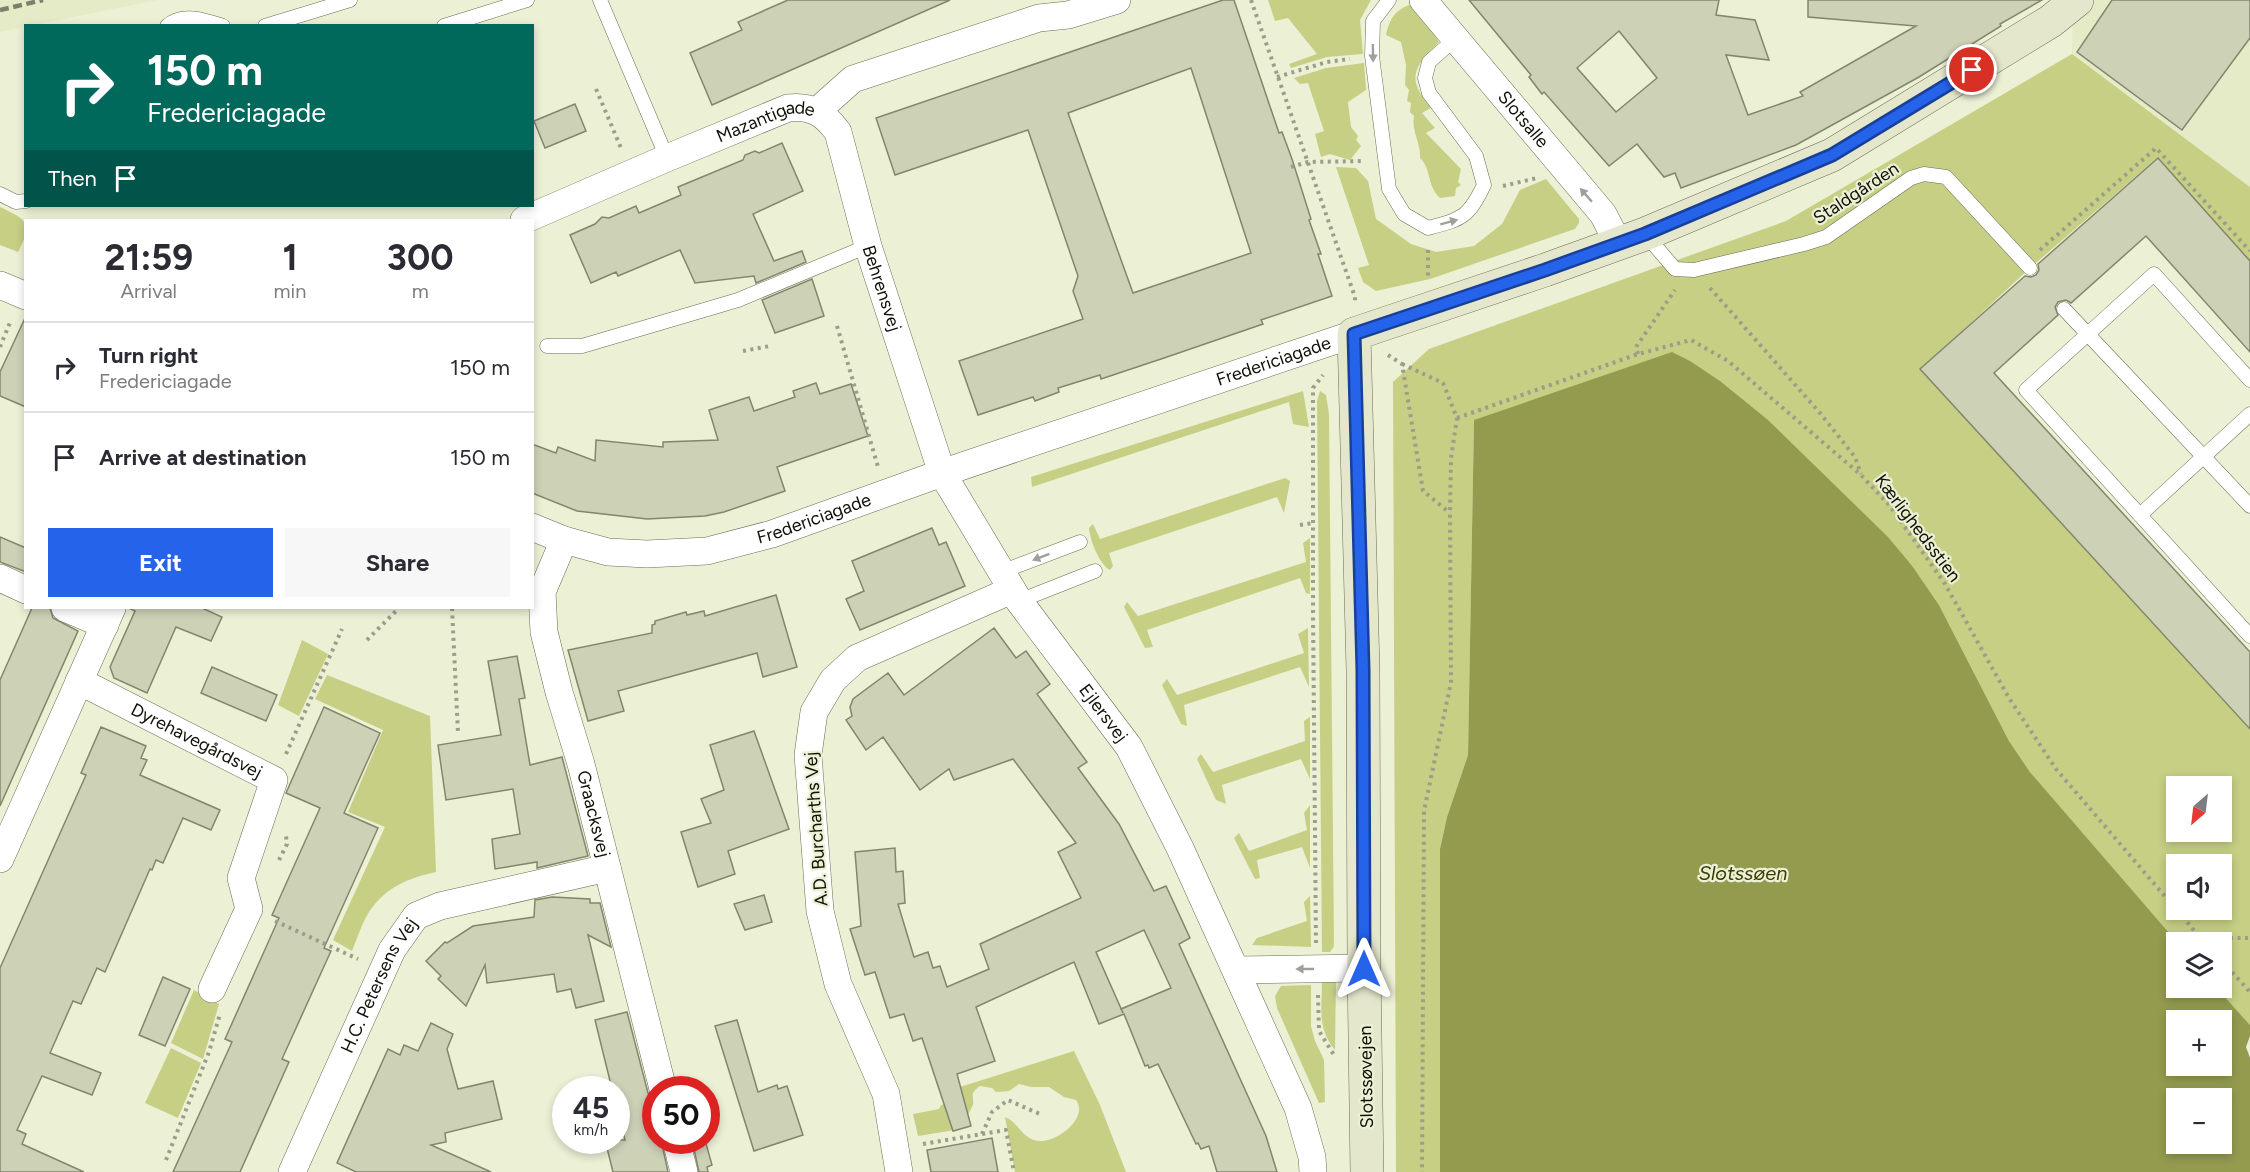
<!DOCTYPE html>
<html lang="en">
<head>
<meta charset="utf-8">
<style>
	:root { --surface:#fff; --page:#f7f7f7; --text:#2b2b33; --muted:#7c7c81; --line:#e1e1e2; --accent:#2563eb }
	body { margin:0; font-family:Figtree,sans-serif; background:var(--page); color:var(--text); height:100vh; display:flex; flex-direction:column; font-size:22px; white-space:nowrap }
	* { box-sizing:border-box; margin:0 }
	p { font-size:20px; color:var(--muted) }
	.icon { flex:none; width:33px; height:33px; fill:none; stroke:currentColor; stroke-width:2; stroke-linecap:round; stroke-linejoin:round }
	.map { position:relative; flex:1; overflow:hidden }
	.sheet { position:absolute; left:24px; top:219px; width:510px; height:390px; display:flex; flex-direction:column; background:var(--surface); border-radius:0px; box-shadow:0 3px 9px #0003 }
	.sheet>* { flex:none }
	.guide { position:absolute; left:24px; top:24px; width:510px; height:183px; border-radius:0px; box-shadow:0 3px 9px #0003; background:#00695c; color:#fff; overflow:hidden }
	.needle { width:39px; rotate:208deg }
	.controls { position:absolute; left:2166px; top:776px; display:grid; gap:12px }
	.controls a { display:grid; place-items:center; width:66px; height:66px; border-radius:0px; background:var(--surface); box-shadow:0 3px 9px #0003; font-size:30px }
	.speed { position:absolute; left:552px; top:1076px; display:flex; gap:12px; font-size:30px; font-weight:700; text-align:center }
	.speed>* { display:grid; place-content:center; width:78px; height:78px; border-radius:50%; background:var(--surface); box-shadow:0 3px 9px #0003; line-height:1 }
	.speed small { font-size:15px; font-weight:400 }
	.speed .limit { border:9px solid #d22; background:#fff; color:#111 }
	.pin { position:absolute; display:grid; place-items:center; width:51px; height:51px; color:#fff; margin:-26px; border:3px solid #fff; border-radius:50%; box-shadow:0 2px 6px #0007 }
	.me { position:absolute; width:66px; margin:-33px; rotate:0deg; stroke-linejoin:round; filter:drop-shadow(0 0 4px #0008) }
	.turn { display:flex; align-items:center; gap:21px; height:126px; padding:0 24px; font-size:27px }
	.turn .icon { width:78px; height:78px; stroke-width:2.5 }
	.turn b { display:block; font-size:42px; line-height:51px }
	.then { display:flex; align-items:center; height:57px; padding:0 24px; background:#0003; gap:12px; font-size:22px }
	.eta { display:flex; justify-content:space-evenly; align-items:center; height:102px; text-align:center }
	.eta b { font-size:36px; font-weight:700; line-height:42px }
	.primary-button { display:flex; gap:12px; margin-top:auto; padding:12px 24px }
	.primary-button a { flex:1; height:69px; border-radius:0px; background:var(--accent); color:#fff; font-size:24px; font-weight:700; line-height:69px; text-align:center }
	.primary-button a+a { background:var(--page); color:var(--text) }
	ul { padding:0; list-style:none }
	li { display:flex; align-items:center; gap:18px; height:90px; padding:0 24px; border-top:2px solid var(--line) }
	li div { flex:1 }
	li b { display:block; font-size:22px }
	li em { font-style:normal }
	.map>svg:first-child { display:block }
</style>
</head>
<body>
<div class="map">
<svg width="2250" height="1172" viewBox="0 0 2250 1172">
	<rect width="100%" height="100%" fill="#ecf0d5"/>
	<g fill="#e5ebc7">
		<polygon points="0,0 157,0 0,32"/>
		<polygon points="2073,0 2250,0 2250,187 2072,54"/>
	</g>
	<g fill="#c6cf84" fill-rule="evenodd">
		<polygon points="1268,0 1371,0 1360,20 1363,54 1327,57 1291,68 1289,64 1317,54 1288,18 1275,21"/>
		<path d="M1409,5L1423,18L1439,42C1413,68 1406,78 1431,108L1422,113L1435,128L1426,133L1461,169L1458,182L1461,185L1456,188L1455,196L1440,198C1426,184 1432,170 1420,158C1421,143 1411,131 1414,116L1410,112L1411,103L1407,101L1409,90L1405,85L1406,65L1401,42L1386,35C1390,19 1394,11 1409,5Z"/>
		<path d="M2072,54L2250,187V261L2157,158L2030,268L1921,369L2250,729V1025L2216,987H2222V942H2177L2030,772L2009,741L1939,605L1913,567L1474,421L1468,755L1447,817L1440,849V1172H1396L1393,382L1429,349L1786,221ZM2176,786H2222V831H2176ZM2176,864H2222V909H2176Z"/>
		<polygon points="1364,63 1366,90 1348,102 1351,127 1358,136 1356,140 1361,146 1350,160 1330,154 1321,157 1315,134 1324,131 1308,83 1300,84 1294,78 1326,68"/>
		<polygon points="1336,167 1356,168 1368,181 1376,219 1411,244 1436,252 1474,246 1502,224 1520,190 1546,179 1579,219 1579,223 1575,229 1430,279 1376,291 1363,282 1358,268 1369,265"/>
		<path d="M0,207C27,220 34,222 18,252L0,245Z"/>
		<polygon points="1303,391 1309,427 1293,424 1289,402 1032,487 1031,477"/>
		<polygon points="1320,391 1326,395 1329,414 1334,946 1330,952 1322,952 1317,401"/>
		<path d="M1285,478L1290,481L1284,513L1277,497L1109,553L1113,566L1110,570C1099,564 1090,540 1089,528L1093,524L1100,539Z"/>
		<polygon points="1310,538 1310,594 1306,593 1300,578 1147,630 1153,647 1145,648 1124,607 1127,602 1138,616 1306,562 1303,543"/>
		<polygon points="1308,628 1309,687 1300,667 1184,705 1187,726 1181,724 1162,685 1167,679 1177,695 1304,653 1298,634"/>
		<polygon points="302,640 328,654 299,716 278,705"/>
		<path d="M327,675L430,716L436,872C408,878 386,887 369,912C362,923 357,939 352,951L333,940L385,827L348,812L383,730L315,699Z"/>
		<polygon points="1310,717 1310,779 1301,759 1222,785 1226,804 1216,800 1197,759 1201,754 1213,772 1305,741 1304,721"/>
		<polygon points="1310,805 1310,868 1302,847 1257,860 1260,878 1255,879 1234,838 1239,833 1249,851 1307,830 1304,813"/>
		<polygon points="1310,896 1311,947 1252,945 1257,938 1307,921 1304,902"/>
		<path d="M1336,979L1335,1050C1317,1028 1322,1009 1322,982Z"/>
		<polygon points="1311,985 1311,1026 1315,1041 1324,1060 1325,1102 1319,1103 1277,1008 1275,996 1281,986"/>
		<polygon points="194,990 219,1004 203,1059 171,1043"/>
		<polygon points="171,1048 201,1063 178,1118 145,1103"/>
		<path d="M1074,1051L1100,1105L1126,1172H1015L1005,1117C1018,1122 1020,1135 1034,1140C1052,1147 1090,1119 1076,1100L1064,1097L1049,1087H1031L1019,1084L1009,1091L996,1092L992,1088L980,1086C969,1094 974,1095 973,1105C972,1107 963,1124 961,1129L918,1136L913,1114L939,1109L941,1105L963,1099L960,1087Z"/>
	</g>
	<path fill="#949b4f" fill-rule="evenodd" d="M1672,352L1690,361L1720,381L1768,420L1888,537L1913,567L1939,605L2009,741L2030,772L2177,942L2176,987H2216L2250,1025V1036L2246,1047L2250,1058V1172H1440V849L1447,817L1468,755L1474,420ZM2176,1020H2222V1065H2176ZM2176,1098H2222V1143H2176Z"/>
	<g fill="#cdd1b6" stroke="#83866d" stroke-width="1.5" fill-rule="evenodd">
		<polygon points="788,0 950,0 712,105 690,53 742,30 738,22"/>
		<path d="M1223,0H1234L1279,133L1282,132L1292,159L1311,219L1309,220L1321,254H1318L1332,296L1261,320L1263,324L1167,357L1101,379L1100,375L1058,388L1059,392L1035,401L1033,397L978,415L959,361L1083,319L1073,291L1078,276L1028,130L895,175L876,118ZM1191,68L1251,253L1133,293L1068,113Z"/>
		<path d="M1469,0H1719L1716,15L1755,20L1769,60L1726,55L1748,115L1803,96L1800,92L1916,26L1808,17V0H2042L2000,24L2001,26L1919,77L1796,145L1681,188L1675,173L1664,177L1637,144L1609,166L1544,92L1542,94L1529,77L1531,75ZM1619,31L1657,78L1616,112L1577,68Z"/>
		<polygon points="2112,0 2250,0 2250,38 2182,130 2077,52"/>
		<polygon points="575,104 586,131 545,148 534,121"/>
		<polygon points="782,143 803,191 753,214 774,261 802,251 806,262 756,283 754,276 695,283 680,250 618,276 616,272 591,283 570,235 595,224 602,217 609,218 636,206 639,213 681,195 678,187 743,160 745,155 755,151 759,153"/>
		<polygon points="2158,158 2250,261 2250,352 2146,236 2071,303 2066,300 2058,302 2055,307 2058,315 1994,373 2250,652 2250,729 1920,369 2025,276 2031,277 2036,275 2039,270 2038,264"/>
		<polygon points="812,279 824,316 775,333 762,300"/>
		<polygon points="26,316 26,407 0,396 0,372"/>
		<polygon points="816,383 820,394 851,384 868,436 777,467 785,491 724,512 705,516 647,519 577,511 532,493 532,444 556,453 558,447 595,461 596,440 663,447 663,442 718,440 709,410 749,397 754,411 795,397 793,391"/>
		<polygon points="932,528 939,545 946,542 965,586 860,630 846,599 864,591 852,561"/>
		<polygon points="0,537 26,548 26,572 0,562"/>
		<polygon points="776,595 797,667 763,677 757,653 618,691 624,711 588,721 568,650 652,633 652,625 655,624 655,621 686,612 687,615 704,611 705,616"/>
		<polygon points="32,608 50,608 53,618 78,631 0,806 0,680"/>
		<polygon points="129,608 202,608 222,617 211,641 176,627 147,693 114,678 110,667 135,611"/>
		<path d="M994,628L1016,658L1026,651L1050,684L1037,694L1087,762L1078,768L1119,824L1154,891L1166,886L1190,938L1179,944L1266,1136L1277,1172H1217L1209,1146L1201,1149L1198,1143L1196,1144L1158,1064L1149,1068L1148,1065L1145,1066L1124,1014L1099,1024L1074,962L976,1007L995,1061L957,1074L971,1126L953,1131L922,1038L913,1041L904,1014L890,1018L875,972L865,975L850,929L861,926L855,852L895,848L896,872L903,871L905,903L898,904L914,957L928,952L933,968L940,966L947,987L989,969L980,944L1081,898L1058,852L1076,843L1013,759L954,780L949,769L920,790L883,737L866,750L846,720L852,716L850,707L853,699L888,673L904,695ZM1144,930L1171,988L1121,1009L1123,1013L1096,952Z"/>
		<polygon points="517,656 525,698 519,699 530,765 562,757 588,856 537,868 537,862 495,869 492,839 520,834 513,789 446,800 438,745 501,735 488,661"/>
		<polygon points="212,667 277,695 266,721 201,693"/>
		<polygon points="324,707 380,733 344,813 378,828 324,948 331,951 282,1059 289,1062 240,1172 173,1172 232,1042 225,1039 279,918 272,915 320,808 286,793"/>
		<polygon points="101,727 146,746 141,758 147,760 140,775 220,810 211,830 183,818 163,863 156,860 152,870 150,869 105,972 97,968 81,1004 73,1001 50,1053 101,1073 92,1095 42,1076 17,1130 26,1134 22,1144 84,1172 0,1172 0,968 86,775 81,773"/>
		<polygon points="754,731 789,829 728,851 735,874 698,887 681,832 711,823 701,799 724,790 710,745"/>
		<polygon points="764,895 772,922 745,930 734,904"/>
		<polygon points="552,897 590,899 590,903 600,903 611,947 588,935 604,1001 576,1008 571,989 557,992 554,974 487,983 485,965 466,1006 438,979 441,976 426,961 445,942 447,943 473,926 534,917 535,900"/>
		<polygon points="163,977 190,989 165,1046 139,1035"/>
		<polygon points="627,1012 648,1093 656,1106 656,1140 661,1140 668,1172 613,1172 605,1140 625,1140 616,1104 616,1089 612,1089 595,1020"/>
		<polygon points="737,1020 758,1092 777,1085 778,1089 787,1086 803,1135 754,1151 715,1026"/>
		<polygon points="431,1023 453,1034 447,1049 458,1089 493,1081 502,1119 445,1133 446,1142 431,1145 491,1172 356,1172 337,1163 388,1049 400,1055 404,1045 418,1051"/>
		<polygon points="992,1138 998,1172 931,1172 927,1150"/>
		<polygon points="692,1140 705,1140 712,1165 707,1167 708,1172 699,1172"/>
	</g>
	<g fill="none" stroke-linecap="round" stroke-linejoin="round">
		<g stroke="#6a6d55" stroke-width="15">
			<g id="lane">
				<polyline points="600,0 667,158"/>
				<path d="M1389,0L1373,21L1372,56L1389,189L1404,214L1428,228C1462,219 1468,218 1484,185L1476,156L1429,93L1425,78L1429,62L1455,39"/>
				<path d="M167,26C182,12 205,20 223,26"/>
				<polyline points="265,26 350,0"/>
				<polyline points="444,26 527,0"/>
				<polyline points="0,194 16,202 26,201"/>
				<polyline points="1645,234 1675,269 1694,270 1804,244 1826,237 1911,178 1924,174 1946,177 2030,268"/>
				<polyline points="2064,309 2250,506"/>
				<polyline points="547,346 582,346 738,300 868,246"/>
				<polyline points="2250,380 2154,274 2026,390 2250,636"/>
				<polyline points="2140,515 2250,414"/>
				<polyline points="1001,572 1080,542"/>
				<polyline points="1019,601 1095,571"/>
			</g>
		</g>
		<g stroke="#6a6d55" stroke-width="28">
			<g id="street">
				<path id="s1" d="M1423,0L1603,214L1618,243"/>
				<polyline points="817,111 853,79 1039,18 1068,15 1117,0"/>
				<path id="s2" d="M524,220L667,158L788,108C811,105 825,114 838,132L868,246L942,473L1019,601L1129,747L1180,848L1298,1108L1312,1157L1313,1172"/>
				<polyline points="0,285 26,296"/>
				<path id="s3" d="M532,527L564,540L608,552L647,554L707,551L772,534L942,473L1354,334"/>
				<path id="s4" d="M564,540L542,592L544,632L559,692L581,764L663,1089"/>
				<polyline points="0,578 26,590"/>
				<polyline points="65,608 105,625"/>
				<path id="s5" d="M79,681L274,780L241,878L249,909L212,989"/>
				<polyline points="0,859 112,608"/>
				<polyline points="1236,970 1364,968"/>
				<polyline points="676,1140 684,1172"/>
				<path id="s6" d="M292,1172L392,950L416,916L440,906L607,868"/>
				<polyline points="899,1172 886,1094 838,984 820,911 808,755 814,712 833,680 857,658 1012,590"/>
			</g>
		</g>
		<g stroke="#6a6d55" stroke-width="34">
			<polyline id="secondary" points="1367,1172 1364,968 1363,670 1354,334 1545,270 1645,234 1832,155 2051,21 2077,0"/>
		</g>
		<g stroke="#9b9e89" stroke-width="4" stroke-dasharray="3 4.5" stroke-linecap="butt">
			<polyline points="1251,0 1355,297 1355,303"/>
			<polyline points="1277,77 1327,62 1350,59"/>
			<polyline points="596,89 621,148"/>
			<polyline points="1291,167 1308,162 1364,161"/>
			<polyline points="1503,186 1537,178"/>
			<polyline points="1428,250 1428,278"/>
			<polyline points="2040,250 2156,148 2250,251"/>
			<polyline points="1710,288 1820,413 1855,457 1861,474"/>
			<polyline points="837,326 878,467"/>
			<polyline points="0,347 11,320"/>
			<polyline points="743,351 770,346"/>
			<polyline points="1638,354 1636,347 1675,290"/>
			<polyline points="1388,355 1402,364 1423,491 1450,513"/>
			<polyline points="1402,364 1443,383 1457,418 1451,458 1450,513 1451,682 1424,811 1422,1172"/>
			<polyline points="1457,418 1638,354 1691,340 1728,361 1861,475 1890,506 1945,584 2009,698 2056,769 2204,942"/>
			<polyline points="1300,525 1313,523"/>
			<polyline points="452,608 458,733"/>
			<polyline points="367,640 399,608"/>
			<polyline points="286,754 342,629"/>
			<polyline points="279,860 287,844 286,836"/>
			<polyline points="275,921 358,959"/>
			<polyline points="2200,938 2250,938"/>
			<polyline points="1316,943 1313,610 1313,388 1323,375"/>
			<polyline points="2222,961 2250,992"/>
			<polyline points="1318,995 1319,1031 1334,1055"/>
			<polyline points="982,1134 992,1112 1008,1100 1042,1115"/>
			<polyline points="923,1144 1006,1130 1014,1172"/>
			<polyline points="166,1160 209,1052 220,1014"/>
		</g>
		<use href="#lane" stroke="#fff" stroke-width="14"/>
		<use href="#street" stroke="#fff" stroke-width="27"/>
		<use href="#secondary" stroke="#e5e7cc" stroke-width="33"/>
		<polyline stroke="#7d7f6d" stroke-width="4.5" stroke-dasharray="9 4.5" stroke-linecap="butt" points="0,10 43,0"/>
	</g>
	<defs><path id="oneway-solid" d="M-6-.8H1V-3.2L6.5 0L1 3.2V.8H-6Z" transform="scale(1.5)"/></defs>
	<g fill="#9fa09c">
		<use href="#oneway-solid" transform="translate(1373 53) rotate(89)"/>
		<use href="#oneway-solid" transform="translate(1586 195) rotate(-131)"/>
		<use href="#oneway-solid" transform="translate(1449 222) rotate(-15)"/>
		<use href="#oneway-solid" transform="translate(1041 557) rotate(159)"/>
		<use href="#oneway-solid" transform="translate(1305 969) rotate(180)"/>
	</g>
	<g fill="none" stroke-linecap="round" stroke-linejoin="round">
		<g stroke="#184099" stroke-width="15">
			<polyline id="route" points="1364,969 1363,670 1354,334 1545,270 1645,234 1832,155 1972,70"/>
		</g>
		<use href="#route" stroke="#2563eb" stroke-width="10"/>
	</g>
	<g text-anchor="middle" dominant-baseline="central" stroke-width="4.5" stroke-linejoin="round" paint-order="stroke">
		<g font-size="18" fill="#101107" stroke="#ecf0d5">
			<text stroke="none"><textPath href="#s1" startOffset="156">Slotsalle</textPath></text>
			<text stroke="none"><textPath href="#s2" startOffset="262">Mazantigade</textPath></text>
			<text transform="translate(1856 193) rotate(-33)">Staldgården</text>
			<text stroke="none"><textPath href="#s2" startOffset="508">Behrensvej</textPath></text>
			<text stroke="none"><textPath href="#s3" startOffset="777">Fredericiagade</textPath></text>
			<text stroke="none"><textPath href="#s3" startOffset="291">Fredericiagade</textPath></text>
			<text transform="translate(1918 528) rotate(53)">Kærlighedsstien</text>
			<text stroke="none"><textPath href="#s2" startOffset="992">Ejlersvej</textPath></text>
			<text stroke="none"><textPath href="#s5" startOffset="132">Dyrehavegårdsvej</textPath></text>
			<text stroke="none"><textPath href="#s4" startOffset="285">Graacksvej</textPath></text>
			<text transform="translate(816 829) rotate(-94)">A.D. Burcharths Vej</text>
			<text stroke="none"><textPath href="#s6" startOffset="206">H.C. Petersens Vej</textPath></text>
			<text transform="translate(1366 1077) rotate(-91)">Slotssøvejen</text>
		</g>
		<g font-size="20" font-style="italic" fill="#383c00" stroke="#ecf0d5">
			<text x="1743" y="873">Slotssøen</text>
		</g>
	</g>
</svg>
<div class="controls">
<a><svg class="needle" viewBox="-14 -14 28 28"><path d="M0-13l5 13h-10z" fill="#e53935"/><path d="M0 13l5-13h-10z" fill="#7c7c81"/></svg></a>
<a><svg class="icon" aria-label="sound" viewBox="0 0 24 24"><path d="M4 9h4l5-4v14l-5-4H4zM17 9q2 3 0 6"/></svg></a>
<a><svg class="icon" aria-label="layers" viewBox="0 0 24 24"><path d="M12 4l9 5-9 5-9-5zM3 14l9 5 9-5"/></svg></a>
<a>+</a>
<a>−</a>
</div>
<div class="speed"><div>45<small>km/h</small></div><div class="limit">50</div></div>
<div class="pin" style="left:1972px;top:70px;background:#d93025"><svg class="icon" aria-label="arrive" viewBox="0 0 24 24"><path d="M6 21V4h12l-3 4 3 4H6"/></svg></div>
<svg class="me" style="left:1364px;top:969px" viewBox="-20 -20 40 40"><path d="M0-17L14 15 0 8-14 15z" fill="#2563eb" stroke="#fff" stroke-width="4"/></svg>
<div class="guide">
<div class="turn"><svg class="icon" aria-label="right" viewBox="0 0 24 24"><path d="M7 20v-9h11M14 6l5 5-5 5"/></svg><div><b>150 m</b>Fredericiagade</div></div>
<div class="then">Then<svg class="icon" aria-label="arrive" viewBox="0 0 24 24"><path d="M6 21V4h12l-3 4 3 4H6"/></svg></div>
</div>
<section class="sheet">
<div class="eta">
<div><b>21:59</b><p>Arrival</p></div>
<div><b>1</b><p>min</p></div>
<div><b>300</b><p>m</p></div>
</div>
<ul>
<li><svg class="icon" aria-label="right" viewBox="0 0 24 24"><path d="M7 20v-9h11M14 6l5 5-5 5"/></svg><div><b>Turn right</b><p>Fredericiagade</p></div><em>150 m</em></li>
<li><svg class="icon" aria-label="arrive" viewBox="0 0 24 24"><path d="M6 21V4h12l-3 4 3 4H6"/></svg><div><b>Arrive at destination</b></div><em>150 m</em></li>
</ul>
<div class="primary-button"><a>Exit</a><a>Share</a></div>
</section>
</div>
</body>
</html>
